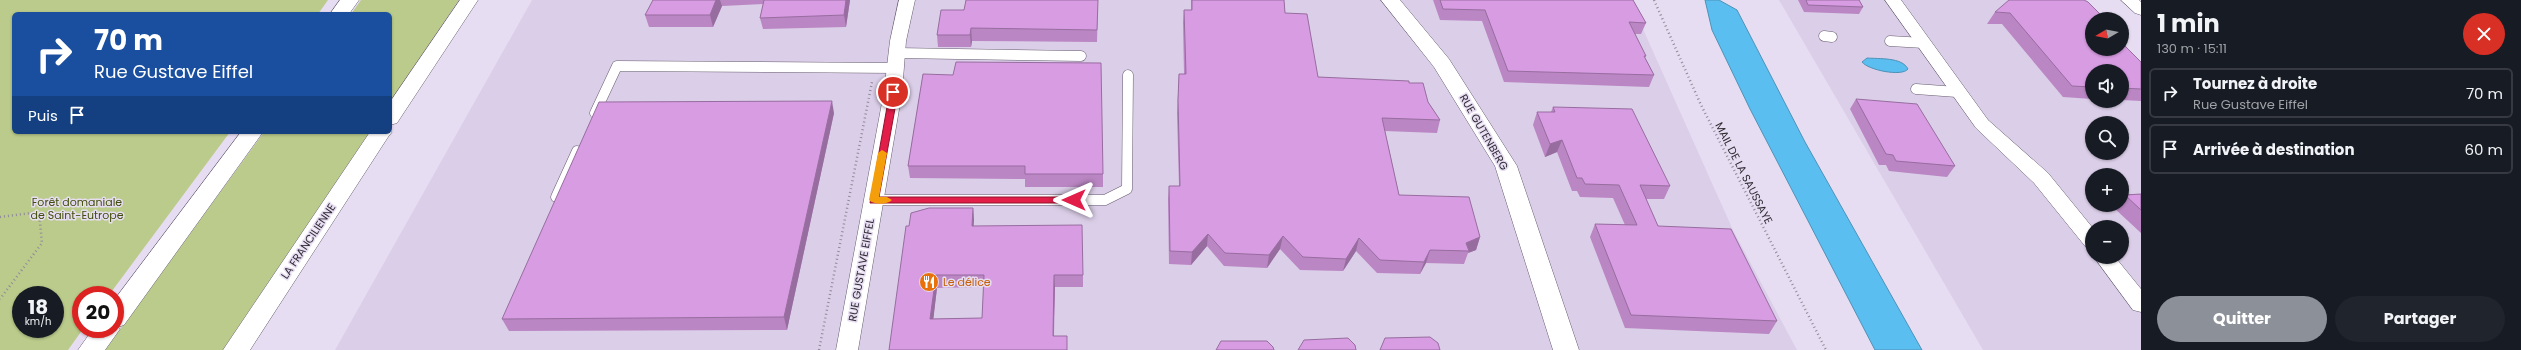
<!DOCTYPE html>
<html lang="fr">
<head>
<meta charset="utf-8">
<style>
	:root { --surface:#171b24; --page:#20242c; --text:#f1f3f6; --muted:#9ea1a6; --line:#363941; --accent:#8c9099 }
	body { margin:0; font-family:Poppins,sans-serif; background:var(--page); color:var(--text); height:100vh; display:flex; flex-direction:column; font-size:15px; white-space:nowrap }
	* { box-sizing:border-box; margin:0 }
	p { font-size:13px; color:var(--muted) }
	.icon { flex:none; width:22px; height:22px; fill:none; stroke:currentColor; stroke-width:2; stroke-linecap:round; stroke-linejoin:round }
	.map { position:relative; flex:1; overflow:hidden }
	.drawer { display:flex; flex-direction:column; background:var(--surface); width:380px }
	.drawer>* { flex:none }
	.guide { position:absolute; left:12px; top:12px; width:380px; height:122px; border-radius:6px; box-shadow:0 1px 3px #0004; background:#1a4fa0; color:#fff; overflow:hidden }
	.needle { width:26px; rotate:260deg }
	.fabs { position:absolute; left:2085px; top:12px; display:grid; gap:8px }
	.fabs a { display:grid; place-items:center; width:44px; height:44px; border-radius:50%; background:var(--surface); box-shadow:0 1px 3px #0004; font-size:20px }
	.speed { position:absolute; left:12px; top:286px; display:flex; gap:8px; font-size:20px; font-weight:700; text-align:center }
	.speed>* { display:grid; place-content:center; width:52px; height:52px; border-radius:50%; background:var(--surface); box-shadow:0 1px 3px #0004; line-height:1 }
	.speed small { font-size:10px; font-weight:400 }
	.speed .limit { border:6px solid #d22; background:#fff; color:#111 }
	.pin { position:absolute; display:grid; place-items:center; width:34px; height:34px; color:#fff; margin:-17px; border:2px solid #fff; border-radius:50%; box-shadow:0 1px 4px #0007 }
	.me { position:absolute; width:44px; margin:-22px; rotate:270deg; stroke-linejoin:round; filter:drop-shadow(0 0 3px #0008) }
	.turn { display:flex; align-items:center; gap:14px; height:84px; padding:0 16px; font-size:18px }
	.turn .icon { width:52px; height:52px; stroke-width:2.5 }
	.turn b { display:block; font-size:28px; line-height:34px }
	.then { display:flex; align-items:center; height:38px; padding:0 16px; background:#0003; gap:8px; font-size:15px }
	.round { display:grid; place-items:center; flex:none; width:42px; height:42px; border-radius:21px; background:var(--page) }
	.head { display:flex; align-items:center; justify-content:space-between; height:68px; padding:0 16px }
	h1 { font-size:24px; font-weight:700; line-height:30px }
	.action { display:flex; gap:8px; margin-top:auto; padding:8px 16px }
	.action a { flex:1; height:46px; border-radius:24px; background:var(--accent); color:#fff; font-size:16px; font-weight:700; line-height:46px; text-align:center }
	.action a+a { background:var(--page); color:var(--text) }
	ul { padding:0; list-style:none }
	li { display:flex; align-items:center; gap:12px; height:50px; margin:0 8px 6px; padding:0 8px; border:2px solid var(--line); border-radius:6px }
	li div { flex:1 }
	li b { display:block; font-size:15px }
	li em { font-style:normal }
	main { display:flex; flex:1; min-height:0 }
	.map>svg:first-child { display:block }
</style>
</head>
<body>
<main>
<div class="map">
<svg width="2141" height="350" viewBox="0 0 2141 350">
	<rect width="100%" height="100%" fill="#e7ddf2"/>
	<g fill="#dbcee8" fill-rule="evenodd">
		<polygon points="532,0 1630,0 1733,230 1797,350 335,350"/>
		<path d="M1779,0H2062L2092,19V49H2122L2141,63V350H1983ZM2092,71H2122V101H2092ZM2092,123H2122V153H2092ZM2092,175H2122V205H2092ZM2092,227H2122V257H2092Z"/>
	</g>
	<g fill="#bacb8b" fill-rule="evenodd">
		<path d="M0,0H328L318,14H14V132H230L109,295H81V329H83L68,350H0ZM21,295H55V329H21Z"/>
		<polygon points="361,0 459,0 390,102 390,14 351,14"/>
		<polygon points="264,132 370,132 223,350 105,350"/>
	</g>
	<g fill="#5bbef0" stroke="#4e92b7">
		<polygon points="1705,0 1719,0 1737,10 1805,142 1922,350 1875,350 1750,109 1712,30"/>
		<path d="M1867,58C1879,59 1902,57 1908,69C1902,77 1868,70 1862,62Z"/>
	</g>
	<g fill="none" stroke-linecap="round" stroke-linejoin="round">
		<g stroke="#665d6f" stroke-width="11">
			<g id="lane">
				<polyline points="1824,36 1832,37"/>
				<polyline points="1890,41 1924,43"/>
				<polyline points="897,53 1081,56"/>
				<polyline points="1916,89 1957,92"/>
				<polyline points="595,113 617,66 895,68"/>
				<polyline points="556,197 577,151"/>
				<polyline points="874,200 1105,200 1127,189 1128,75"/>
			</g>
		</g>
		<g stroke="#665d6f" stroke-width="1">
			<g id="street">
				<polygon points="899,0 915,0 906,41 902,92 858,350 836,350 884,92 890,41"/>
				<polygon points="1885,0 1901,0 1988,120 2048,173 2092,227 2092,248 2085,246 2034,183 1976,128"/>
				<polygon points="2121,0 2139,0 2141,2 2141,15 2135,13"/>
				<polygon points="2094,257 2115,257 2141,289 2141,312 2133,310"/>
			</g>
		</g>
		<g stroke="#665d6f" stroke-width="1">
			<polygon id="secondary" points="1381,0 1400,0 1449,59 1517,166 1579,350 1553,350 1495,166 1434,67"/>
		</g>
		<g stroke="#665d6f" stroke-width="1">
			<g id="highway">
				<polygon points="340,0 359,0 349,14 330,14"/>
				<polygon points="460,0 478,0 397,123 390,125 390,102"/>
				<polygon points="390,130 392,132 388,137 250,350 223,350 370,132 390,132"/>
				<polygon points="241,132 263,132 124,325 118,327 120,329 105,350 78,350 93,329 115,329 115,299"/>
			</g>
		</g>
		<g stroke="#918a99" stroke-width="2.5" stroke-dasharray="1 3" stroke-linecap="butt">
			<polyline points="1654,0 1701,105 1826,350"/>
			<polyline points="0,217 39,212 42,243 0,299"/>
			<polyline points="819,350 872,82"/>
		</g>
		<use href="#lane" stroke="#fff" stroke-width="10"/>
		<use href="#street" fill="#fff" fill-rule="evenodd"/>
		<use href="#secondary" fill="#fff" fill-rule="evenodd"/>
		<use href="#highway" fill="#fff" fill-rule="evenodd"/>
	</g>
	<g fill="#ba86c3" fill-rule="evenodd">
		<polygon points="652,0 850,0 846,27 763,29 760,18 763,4 722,6 713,27 649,27 645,15 653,1"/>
		<polygon points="1098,0 1097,42 972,41 971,47 938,47 937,35 964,10"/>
		<polygon points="1191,0 1284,0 1285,13 1318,77 1409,83 1428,102 1440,120 1437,133 1385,131 1399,195 1480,237 1476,250 1468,253 1464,264 1426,263 1420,274 1377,273 1356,251 1343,271 1300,270 1280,249 1267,268 1224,266 1207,246 1191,265 1169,264 1168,199 1169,186 1179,186 1177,113 1179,74 1184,74 1183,22 1184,10 1191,10"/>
		<polygon points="1433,0 1633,0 1646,23 1641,34 1635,34 1646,56 1645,58 1654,75 1649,87 1504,82 1482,21 1440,20"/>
		<polygon points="1798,0 1859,0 1863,7 1859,14 1804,12"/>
		<polygon points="1995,12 2092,19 2141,62 2141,101 2122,100 2122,71 2092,71 2092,99 2063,97 2002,24 1987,24"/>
		<polygon points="923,74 1103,174 1103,187 1025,187 1025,179 910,178 908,166"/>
		<polygon points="1856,99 1955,166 1947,177 1889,171 1886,165 1879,165 1850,109"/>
		<polygon points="1553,107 1670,186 1664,199 1646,199 1658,226 1777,321 1769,334 1625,328 1590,237 1595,224 1625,225 1613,198 1580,197 1577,191 1572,191 1557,152 1545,157 1533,125 1537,112 1551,112"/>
		<polygon points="834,113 787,330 509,331 502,319"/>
		<polygon points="2141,194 2141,233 2114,208 2116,205 2122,205 2122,198 2125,195"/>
		<path d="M973,208L974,220L973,226L1083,275V287H1055L1054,336L889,350ZM984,287L982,318L933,319L937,288Z"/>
	</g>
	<g fill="#976d9f">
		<polygon points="716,0 720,0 722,6 713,27 710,15"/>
		<polygon points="846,0 850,0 846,27 844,15"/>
		<polygon points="971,28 972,41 971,47 970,35"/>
		<polygon points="832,101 834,113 787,330 784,317"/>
		<polygon points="1562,140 1557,152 1545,157 1550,144"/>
		<polygon points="973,208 974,220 973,238 972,226"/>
		<polygon points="1208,234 1207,246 1191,265 1192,252"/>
		<polygon points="1283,236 1280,249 1267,268 1269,255"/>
		<polygon points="1480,237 1476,250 1468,253 1469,251 1466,243"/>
		<polygon points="1359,238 1356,251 1343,271 1346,259"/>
		<polygon points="1430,250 1426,263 1420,274 1424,262"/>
		<polygon points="936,275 937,288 932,331 930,319"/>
		<polygon points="1054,275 1055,287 1053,348 1053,336"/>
	</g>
	<g fill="#d89ce3" stroke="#976d9f" fill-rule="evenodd">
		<polygon points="653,0 716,0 710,15 645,15"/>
		<polygon points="764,0 846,0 844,15 760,18"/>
		<polygon points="966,0 1098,0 1097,30 971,28 970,35 937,35 941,10 964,10"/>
		<polygon points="1192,0 1284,0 1285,13 1307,14 1318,77 1409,81 1409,83 1423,83 1428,102 1440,120 1382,118 1399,195 1469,197 1480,237 1466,243 1469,251 1430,250 1424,262 1380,260 1359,238 1346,259 1303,257 1283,236 1269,255 1225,253 1208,234 1192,252 1170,251 1169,186 1180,186 1178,100 1179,74 1186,74 1184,10 1192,10"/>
		<polygon points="1440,0 1633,0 1646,23 1629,22 1646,56 1644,56 1654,75 1508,71 1485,10 1443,9"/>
		<polygon points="1806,0 1859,0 1863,7 1808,5"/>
		<polygon points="2009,0 2084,0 2088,2 2105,19 2092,19 2092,49 2122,49 2122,43 2141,62 2141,89 2122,88 2122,71 2092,71 2092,87 2072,86 2010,13 1995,12"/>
		<polygon points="956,62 1101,63 1103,174 1025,174 1025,166 908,166 923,74 953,75"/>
		<polygon points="1856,99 1917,104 1955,166 1896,161 1893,155 1886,154"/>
		<polygon points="832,101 784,317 502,319 599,102"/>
		<polygon points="1553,107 1632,109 1670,186 1640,185 1658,226 1731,229 1777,321 1631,315 1595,224 1637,225 1619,185 1585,184 1582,178 1577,178 1562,140 1550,144 1537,112 1555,112"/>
		<polygon points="2141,194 2141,210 2125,195"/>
		<path d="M929,208H973L972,226L1082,225L1083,275H1054L1053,336H1067V350H889L906,226H909L911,213ZM936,275H984L982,318L930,319Z"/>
		<polygon points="1430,337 1438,343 1440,350 1380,350 1385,338"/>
		<polygon points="1348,338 1355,345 1356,350 1298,350 1304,340"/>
		<polygon points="1221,341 1267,341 1273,347 1274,350 1216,350"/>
	</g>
	<polygon fill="#e11d48" stroke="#92132f" points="890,90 898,92 879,197 1074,197 1079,200 1074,203 870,203"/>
	<path fill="#f59e0b" d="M882,150L887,153L879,197H887L892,200C887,205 874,205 869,200L878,153Z"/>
	<defs>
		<g id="restaurant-disc" transform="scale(1)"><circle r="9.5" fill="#e8710a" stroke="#e7ddf2"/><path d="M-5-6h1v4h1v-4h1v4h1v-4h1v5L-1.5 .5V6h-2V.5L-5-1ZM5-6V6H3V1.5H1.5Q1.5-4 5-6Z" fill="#fff"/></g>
	</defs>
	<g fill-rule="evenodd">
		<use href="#restaurant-disc" x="929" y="282"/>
	</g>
	<g text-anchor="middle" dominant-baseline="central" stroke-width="3" stroke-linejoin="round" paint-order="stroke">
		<g font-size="11" fill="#2e2a32" stroke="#e7ddf2">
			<text transform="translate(1484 132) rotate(60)">RUE GUTENBERG</text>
			<text transform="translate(1744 173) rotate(63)">MAIL DE LA SAUSSAYE</text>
			<text transform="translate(308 241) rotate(-56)">LA FRANCILIENNE</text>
			<text transform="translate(861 270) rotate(-80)">RUE GUSTAVE EIFFEL</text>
		</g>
		<g font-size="11" fill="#424e0b" stroke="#e7ddf2">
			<text x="77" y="202">Forêt domaniale<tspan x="77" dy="13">de Saint-Eutrope</tspan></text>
		</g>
		<g font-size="11" fill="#c56008" stroke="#e7ddf2" text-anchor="start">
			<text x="943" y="282">Le délice</text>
		</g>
	</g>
</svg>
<div class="fabs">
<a><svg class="needle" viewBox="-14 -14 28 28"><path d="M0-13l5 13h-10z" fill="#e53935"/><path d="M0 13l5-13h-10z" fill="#9ea1a6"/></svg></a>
<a><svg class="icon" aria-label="sound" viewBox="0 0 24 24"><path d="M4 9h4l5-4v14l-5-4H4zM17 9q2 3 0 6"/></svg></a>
<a><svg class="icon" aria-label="search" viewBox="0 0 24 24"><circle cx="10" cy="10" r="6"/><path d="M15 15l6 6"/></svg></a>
<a>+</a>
<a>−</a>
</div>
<div class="speed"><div>18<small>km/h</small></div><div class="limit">20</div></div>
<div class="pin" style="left:893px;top:92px;background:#d93025"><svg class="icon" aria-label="arrive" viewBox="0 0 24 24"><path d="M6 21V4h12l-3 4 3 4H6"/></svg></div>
<svg class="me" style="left:1074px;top:200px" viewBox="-20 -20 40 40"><path d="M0-17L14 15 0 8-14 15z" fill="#e11d48" stroke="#fff" stroke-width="4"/></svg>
<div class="guide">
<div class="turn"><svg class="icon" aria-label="right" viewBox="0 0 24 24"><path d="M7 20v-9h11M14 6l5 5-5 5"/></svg><div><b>70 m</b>Rue Gustave Eiffel</div></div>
<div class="then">Puis<svg class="icon" aria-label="arrive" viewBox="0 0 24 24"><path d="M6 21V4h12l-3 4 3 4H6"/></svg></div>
</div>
</div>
<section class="drawer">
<div class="head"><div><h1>1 min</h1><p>130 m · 15:11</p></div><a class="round" style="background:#d93025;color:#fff"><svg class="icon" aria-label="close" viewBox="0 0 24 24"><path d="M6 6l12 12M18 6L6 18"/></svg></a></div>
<ul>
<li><svg class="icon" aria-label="right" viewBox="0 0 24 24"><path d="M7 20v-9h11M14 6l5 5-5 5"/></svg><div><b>Tournez à droite</b><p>Rue Gustave Eiffel</p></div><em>70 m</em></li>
<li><svg class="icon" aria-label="arrive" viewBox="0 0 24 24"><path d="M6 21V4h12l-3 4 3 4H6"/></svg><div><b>Arrivée à destination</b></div><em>60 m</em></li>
</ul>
<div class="action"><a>Quitter</a><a>Partager</a></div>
</section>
</main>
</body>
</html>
